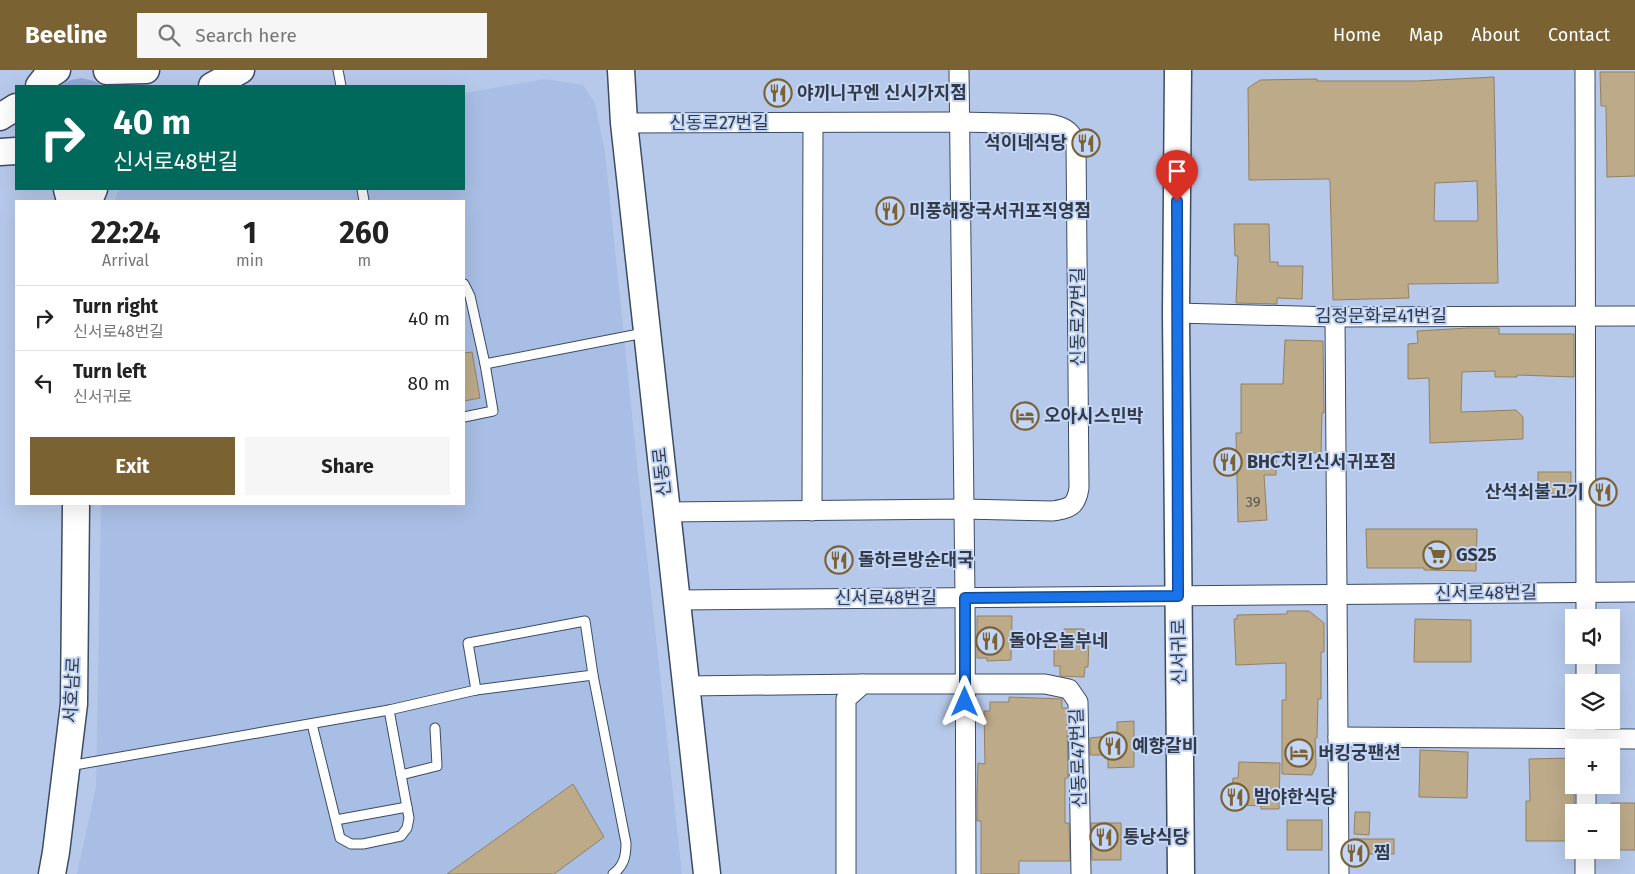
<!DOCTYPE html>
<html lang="en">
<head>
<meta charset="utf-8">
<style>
	:root { --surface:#fff; --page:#f6f6f6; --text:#222; --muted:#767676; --line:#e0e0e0; --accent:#7a6233 }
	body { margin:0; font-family:"Fira Sans","Noto Sans KR",sans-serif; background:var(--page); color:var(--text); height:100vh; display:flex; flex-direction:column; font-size:19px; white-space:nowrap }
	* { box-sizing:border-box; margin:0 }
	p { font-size:16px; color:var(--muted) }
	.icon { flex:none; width:28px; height:28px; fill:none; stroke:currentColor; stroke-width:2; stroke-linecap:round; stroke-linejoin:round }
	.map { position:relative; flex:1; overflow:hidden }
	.sheet { position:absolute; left:15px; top:130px; width:450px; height:305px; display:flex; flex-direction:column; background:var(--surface); border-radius:0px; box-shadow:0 5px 20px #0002 }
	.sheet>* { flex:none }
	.hud { position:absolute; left:15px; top:15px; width:450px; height:105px; border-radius:0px; box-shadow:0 5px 20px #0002; background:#00695c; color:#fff; overflow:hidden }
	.controls { position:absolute; left:1565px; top:539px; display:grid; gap:10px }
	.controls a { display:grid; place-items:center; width:55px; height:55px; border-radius:0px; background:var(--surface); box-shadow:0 5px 20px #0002; font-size:25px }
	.pin { position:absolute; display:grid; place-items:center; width:42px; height:42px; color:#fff; margin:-51px -21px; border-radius:50% 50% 50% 0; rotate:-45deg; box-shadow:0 0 5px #0007 }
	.pin .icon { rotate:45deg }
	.me { position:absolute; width:55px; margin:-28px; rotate:0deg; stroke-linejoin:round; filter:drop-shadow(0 0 4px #0008) }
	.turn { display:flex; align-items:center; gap:18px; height:105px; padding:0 15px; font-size:22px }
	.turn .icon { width:65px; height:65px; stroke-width:2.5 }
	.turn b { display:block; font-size:35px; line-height:42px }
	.eta { display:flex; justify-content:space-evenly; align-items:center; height:85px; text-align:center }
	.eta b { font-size:30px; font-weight:700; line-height:35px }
	.button { display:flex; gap:10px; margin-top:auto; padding:10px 15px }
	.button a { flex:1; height:58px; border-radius:0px; background:var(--accent); color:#fff; font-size:20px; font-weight:700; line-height:58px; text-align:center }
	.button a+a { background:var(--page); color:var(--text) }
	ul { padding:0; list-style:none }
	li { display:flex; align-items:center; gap:15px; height:65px; padding:0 15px; border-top:1px solid var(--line) }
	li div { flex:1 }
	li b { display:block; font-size:19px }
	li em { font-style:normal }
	header { display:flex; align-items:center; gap:30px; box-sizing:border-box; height:70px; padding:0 25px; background:var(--accent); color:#fff }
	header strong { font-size:24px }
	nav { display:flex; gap:28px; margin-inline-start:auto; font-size:18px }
	.search { width:350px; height:45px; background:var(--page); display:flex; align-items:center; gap:12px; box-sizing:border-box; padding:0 18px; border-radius:0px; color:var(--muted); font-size:19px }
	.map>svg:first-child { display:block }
</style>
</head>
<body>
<header>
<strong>Beeline</strong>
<div class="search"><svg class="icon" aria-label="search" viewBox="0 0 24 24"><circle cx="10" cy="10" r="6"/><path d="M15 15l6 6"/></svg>Search here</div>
<nav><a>Home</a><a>Map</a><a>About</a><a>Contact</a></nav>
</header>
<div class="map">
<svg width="1635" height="804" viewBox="0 0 1635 804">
	<rect width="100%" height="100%" fill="#b7c9ea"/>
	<polygon fill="#a9bee5" points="545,9 583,15 595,33 605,82 642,442 682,804 77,804 96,717 101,434 464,434 464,131 115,131 117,123 122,119 464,119 464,23"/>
	<polygon fill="#91a9d5" points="81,8 94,11 103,16 59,16 71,10"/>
	<g fill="#bcaa89" stroke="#928161" fill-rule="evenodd">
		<polygon points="1600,2 1635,2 1635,106 1607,107 1606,36 1601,36"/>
		<path d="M1494,7L1498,213L1408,214L1409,228L1333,230L1330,111L1329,109L1249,110L1248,18L1260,10L1317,9V11H1417ZM1477,111L1478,151H1434L1435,113Z"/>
		<polygon points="1234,154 1269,154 1270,192 1278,192 1278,196 1303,196 1302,229 1277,228 1277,234 1236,233 1238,186 1235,186"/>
		<polygon points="1468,258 1499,258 1499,264 1574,264 1574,307 1517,305 1517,307 1495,307 1495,301 1462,302 1461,342 1516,340 1523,347 1523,369 1430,373 1429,308 1408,309 1408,274 1418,273 1417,261"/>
		<polygon points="1285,270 1323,271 1324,343 1322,343 1321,383 1276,382 1276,405 1264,405 1267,450 1238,452 1236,363 1241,363 1241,314 1283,314"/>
		<polygon points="472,282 480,328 464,331 464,283"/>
		<rect x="1538" y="402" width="33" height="22"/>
		<polygon points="1366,459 1477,459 1476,501 1424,500 1424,498 1367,498"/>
		<polygon points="1287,541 1309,541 1324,553 1324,582 1321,582 1321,629 1318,629 1317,668 1315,668 1316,696 1312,705 1282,704 1282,630 1286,630 1286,593 1236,595 1234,549 1237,549 1237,545 1287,544"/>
		<polygon points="977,546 1012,546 1011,590 987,591 987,588 977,588"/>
		<polygon points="1415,549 1471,550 1471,592 1414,592"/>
		<polygon points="1064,559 1084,559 1084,568 1089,570 1088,597 1085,597 1084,607 1060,606 1060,596 1054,596 1054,570 1064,570"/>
		<polygon points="1009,627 1062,629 1062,638 1067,638 1068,708 1065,708 1065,753 1069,753 1070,791 1019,791 1019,804 981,804 981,751 977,751 977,723 978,693 985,694 984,641 990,641 990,632 1009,632"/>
		<polygon points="1134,651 1134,697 1108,698 1108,685 1090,685 1090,668 1117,665 1117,652"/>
		<polygon points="1420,680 1468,682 1467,728 1419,727"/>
		<polygon points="1574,688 1574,771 1526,771 1526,731 1530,731 1529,689"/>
		<polygon points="1239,692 1280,693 1279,739 1261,739 1261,736 1240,735 1240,723 1232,723 1233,708 1238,708"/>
		<polygon points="573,714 604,767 554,804 447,804"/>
		<polygon points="1611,733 1635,733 1635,780 1618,780 1611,776"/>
		<polygon points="1355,742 1370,742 1369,765 1354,764"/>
		<rect x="1287" y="750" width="35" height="30"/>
		<polygon points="1091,753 1121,753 1121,790 1092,790"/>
		<rect x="1356" y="769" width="38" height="15"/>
	</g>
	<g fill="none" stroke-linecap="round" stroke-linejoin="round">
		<g stroke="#3c4b66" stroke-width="11">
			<g id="lane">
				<polyline points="338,0 341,16"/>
				<polyline points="362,119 364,131"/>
				<polyline points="464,214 470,226 485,294 493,341 464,347"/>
				<polyline points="485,294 644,263"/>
				<polyline points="476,620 468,573 585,551 593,605"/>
				<polyline points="312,654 340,768 351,774 363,774 401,766 407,758 409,748 389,640"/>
				<path d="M69,696L389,640L476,620L593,605L626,773C626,786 624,796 613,804"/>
				<polyline points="401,705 437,696 435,658"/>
				<polyline points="336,750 407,737"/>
			</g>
		</g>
		<g stroke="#3c4b66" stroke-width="21">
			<g id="street">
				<polyline points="959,0 965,527 966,804"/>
				<polyline points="1585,0 1586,548"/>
				<path d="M624,53L959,52L1048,54C1062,56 1069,59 1076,72L1079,418C1076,437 1070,438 1053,441L963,439L667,442"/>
				<polyline points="1176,243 1335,247 1635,246"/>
				<polyline points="1335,247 1339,804"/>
				<polyline points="812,441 813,53"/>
				<polyline points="676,530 1635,522"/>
				<polyline points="1586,585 1586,612"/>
				<polyline points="686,616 863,614"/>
				<polyline points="1338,667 1635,669"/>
				<polyline points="1586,678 1586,650"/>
				<polyline points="1586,742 1586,715"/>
				<polyline points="846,804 846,629 863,614 1045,614 1069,619 1078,632 1081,804"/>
				<polyline points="1585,804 1585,780"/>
			</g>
		</g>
		<g stroke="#3c4b66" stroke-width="29">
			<g id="secondary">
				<polyline points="621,0 624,53 707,804"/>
				<polyline points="1178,0 1176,243 1181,804"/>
				<polyline points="107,1 146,0"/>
				<polyline points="39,16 46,7 57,0"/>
				<polyline points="212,16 241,0"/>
				<polyline points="0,47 16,37"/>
				<polyline points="0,82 16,81"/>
				<polyline points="67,119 70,131"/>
				<polyline points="89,131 94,119"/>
				<polyline points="52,804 56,782 74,634 76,434"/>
			</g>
		</g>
		<use href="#lane" stroke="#fff" stroke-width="9"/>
		<use href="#street" stroke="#fff" stroke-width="19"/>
		<use href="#secondary" stroke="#fff" stroke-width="26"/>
	</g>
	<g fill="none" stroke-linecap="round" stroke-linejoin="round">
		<g stroke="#114b97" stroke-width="12">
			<polyline id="route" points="965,632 965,528 1178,526 1177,131"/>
		</g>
		<use href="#route" stroke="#1a73e8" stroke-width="9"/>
	</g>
	<defs>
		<g id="restaurant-ring" transform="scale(1.4375)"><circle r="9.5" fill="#c4d6f7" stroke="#7a6233" stroke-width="1.5"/><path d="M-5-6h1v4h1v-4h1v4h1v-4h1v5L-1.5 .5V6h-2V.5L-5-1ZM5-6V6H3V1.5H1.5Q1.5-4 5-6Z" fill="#7a6233"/></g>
		<g id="hotel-ring" transform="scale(1.4375)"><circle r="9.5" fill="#c4d6f7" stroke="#7a6233" stroke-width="1.5"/><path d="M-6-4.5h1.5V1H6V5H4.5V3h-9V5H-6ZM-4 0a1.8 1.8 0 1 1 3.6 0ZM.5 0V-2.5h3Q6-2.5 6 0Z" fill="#7a6233"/></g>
		<g id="supermarket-ring" transform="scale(1.4375)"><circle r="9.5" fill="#c4d6f7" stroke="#7a6233" stroke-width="1.5"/><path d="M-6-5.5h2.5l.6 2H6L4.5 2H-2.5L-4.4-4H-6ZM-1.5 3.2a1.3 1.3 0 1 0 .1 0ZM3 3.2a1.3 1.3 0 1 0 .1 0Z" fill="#7a6233"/></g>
	</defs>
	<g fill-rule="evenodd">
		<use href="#restaurant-ring" x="778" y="23"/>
		<use href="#restaurant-ring" x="1086" y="73"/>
		<use href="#restaurant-ring" x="890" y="141"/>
		<use href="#hotel-ring" x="1025" y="346"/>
		<use href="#restaurant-ring" x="1228" y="392"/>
		<use href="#restaurant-ring" x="1603" y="422"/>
		<use href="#supermarket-ring" x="1437" y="485"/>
		<use href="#restaurant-ring" x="839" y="490"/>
		<use href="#restaurant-ring" x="990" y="571"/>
		<use href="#restaurant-ring" x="1113" y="676"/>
		<use href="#hotel-ring" x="1299" y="683"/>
		<use href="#restaurant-ring" x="1235" y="727"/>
		<use href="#restaurant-ring" x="1104" y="767"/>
		<use href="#restaurant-ring" x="1355" y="783"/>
	</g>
	<g text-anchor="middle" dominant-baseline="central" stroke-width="4" stroke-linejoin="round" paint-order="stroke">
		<g font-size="15" fill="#555658">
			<text x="1253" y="432">39</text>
		</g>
		<g font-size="18" font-weight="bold" fill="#333a47" stroke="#c4d6f7" text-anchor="start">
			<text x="797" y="23">야끼니꾸엔 신시가지점</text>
			<text x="1067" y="73" text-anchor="end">석이네식당</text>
			<text x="909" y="141">미풍해장국서귀포직영점</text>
			<text x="1044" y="346">오아시스민박</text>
			<text x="1247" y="392">BHC치킨신서귀포점</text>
			<text x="1584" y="422" text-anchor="end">산석쇠불고기</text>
			<text x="1456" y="485">GS25</text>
			<text x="858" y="490">돌하르방순대국</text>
			<text x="1009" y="571">돌아온놀부네</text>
			<text x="1132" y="676">예향갈비</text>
			<text x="1318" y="683">버킹궁팬션</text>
			<text x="1254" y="727">밤야한식당</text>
			<text x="1123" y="767">통낭식당</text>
			<text x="1374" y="783">찜</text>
		</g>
		<g font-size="18" fill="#333a47" stroke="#c4d6f7">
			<text x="719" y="53">신동로27번길</text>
			<text x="1381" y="246">김정문화로41번길</text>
			<text transform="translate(1078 247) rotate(-90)">신동로27번길</text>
			<text transform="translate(662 402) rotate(-96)">신동로</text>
			<text transform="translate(1486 523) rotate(-1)">신서로48번길</text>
			<text x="886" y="528">신서로48번길</text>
			<text transform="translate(1179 582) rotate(-91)">신서귀로</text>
			<text transform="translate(72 620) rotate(-87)">서호남로</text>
			<text transform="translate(1078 688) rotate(-92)">신동로47번길</text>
		</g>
	</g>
</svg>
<div class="controls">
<a><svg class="icon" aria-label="sound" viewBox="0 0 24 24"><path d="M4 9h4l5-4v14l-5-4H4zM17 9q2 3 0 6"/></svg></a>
<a><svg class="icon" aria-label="layers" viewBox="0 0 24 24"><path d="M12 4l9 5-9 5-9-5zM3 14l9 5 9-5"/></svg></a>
<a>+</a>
<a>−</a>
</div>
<div class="pin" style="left:1177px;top:131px;background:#d93025"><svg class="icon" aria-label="arrive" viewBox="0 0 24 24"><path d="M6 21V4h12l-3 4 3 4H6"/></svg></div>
<svg class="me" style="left:965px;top:632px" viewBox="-20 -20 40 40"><path d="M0-17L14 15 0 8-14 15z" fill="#1a73e8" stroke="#fff" stroke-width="4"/></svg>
<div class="hud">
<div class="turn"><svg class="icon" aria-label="right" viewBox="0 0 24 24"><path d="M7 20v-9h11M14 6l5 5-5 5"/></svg><div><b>40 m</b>신서로48번길</div></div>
</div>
<section class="sheet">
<div class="eta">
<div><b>22:24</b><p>Arrival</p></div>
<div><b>1</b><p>min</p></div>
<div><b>260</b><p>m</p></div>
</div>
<ul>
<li><svg class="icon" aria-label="right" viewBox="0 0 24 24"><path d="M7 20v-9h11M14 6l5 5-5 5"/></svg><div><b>Turn right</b><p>신서로48번길</p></div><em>40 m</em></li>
<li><svg class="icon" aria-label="left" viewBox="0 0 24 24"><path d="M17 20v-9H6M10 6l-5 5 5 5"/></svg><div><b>Turn left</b><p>신서귀로</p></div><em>80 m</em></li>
</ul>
<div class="button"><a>Exit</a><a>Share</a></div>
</section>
</div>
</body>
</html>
